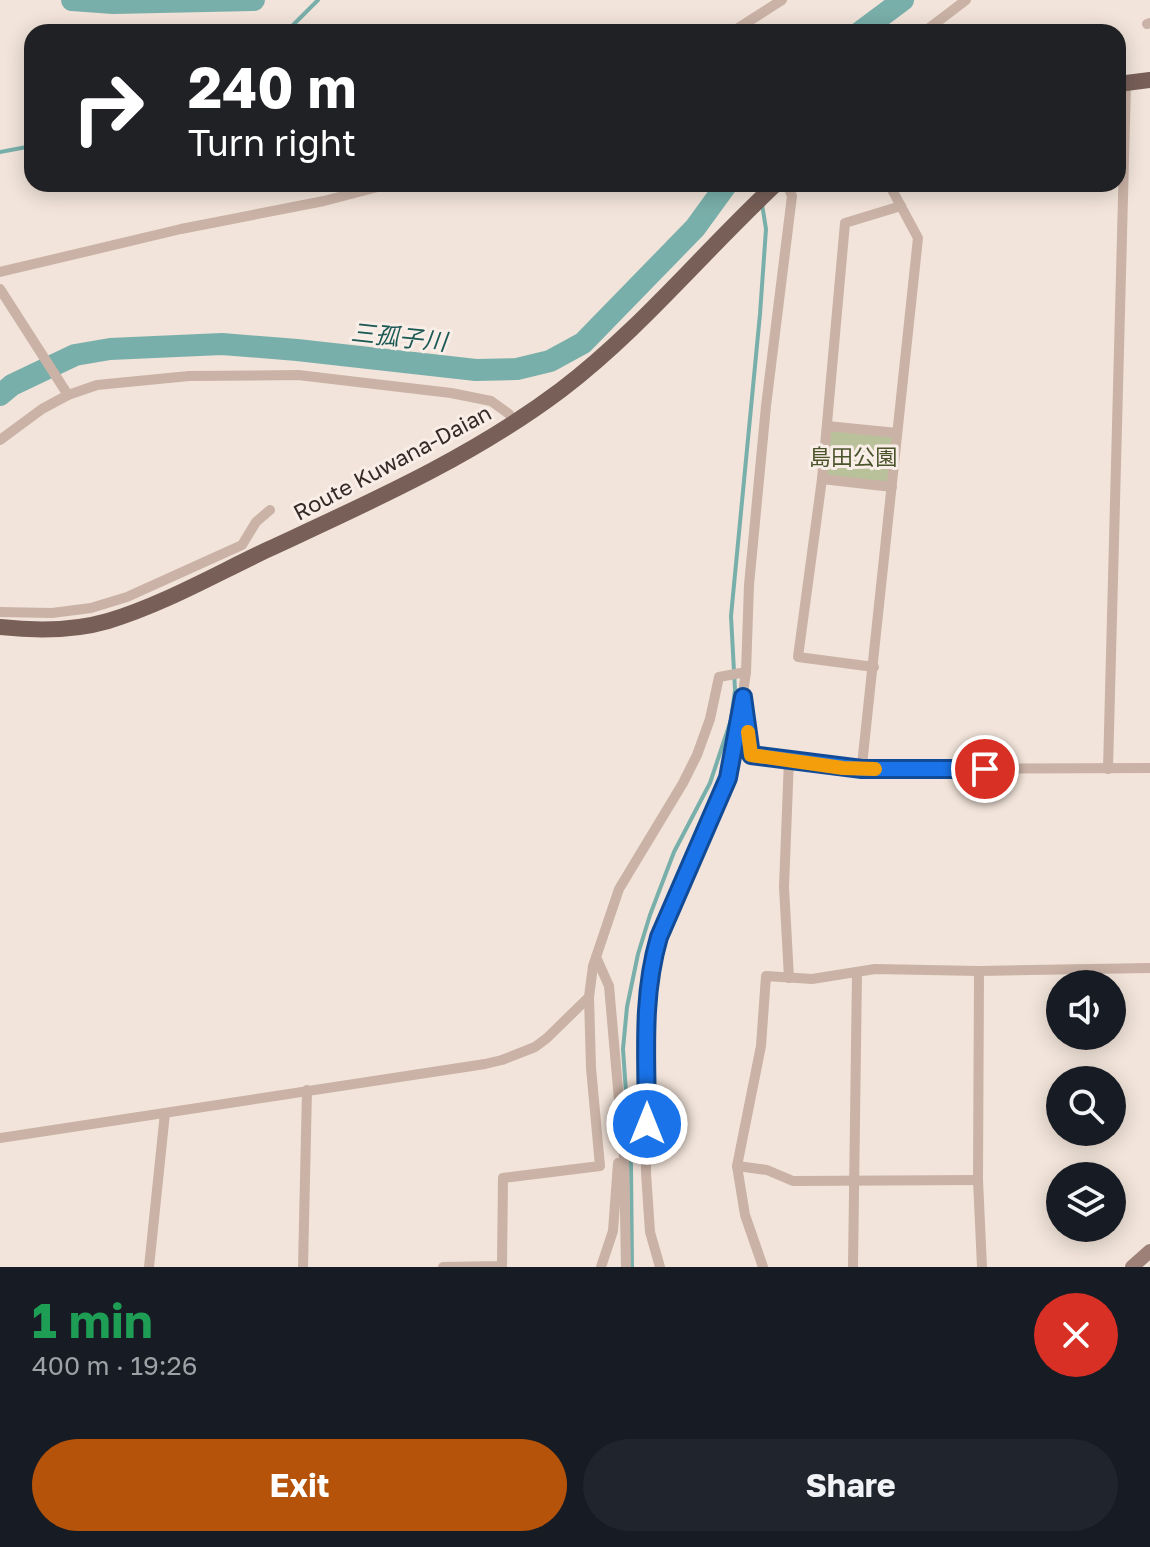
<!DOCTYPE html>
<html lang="en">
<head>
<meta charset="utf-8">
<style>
	:root { --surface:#171b24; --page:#20242c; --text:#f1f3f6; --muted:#9ea1a6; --accent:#b45309 }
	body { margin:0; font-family:"Golos Text","Noto Sans JP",sans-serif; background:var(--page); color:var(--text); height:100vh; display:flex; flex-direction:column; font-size:30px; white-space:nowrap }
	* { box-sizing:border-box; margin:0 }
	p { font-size:26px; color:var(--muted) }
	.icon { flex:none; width:44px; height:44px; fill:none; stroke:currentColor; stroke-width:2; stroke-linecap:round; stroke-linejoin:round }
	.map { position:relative; height:1267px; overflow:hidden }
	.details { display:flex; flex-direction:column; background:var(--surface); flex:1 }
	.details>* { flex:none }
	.hud { position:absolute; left:24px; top:24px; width:1102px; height:168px; border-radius:24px; box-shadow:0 4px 20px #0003; background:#202124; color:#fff; overflow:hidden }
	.controls { position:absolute; left:1046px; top:970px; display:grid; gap:16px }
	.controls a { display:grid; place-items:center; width:80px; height:80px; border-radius:50%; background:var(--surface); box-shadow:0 4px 20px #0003; font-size:40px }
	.pin { position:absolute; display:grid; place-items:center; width:68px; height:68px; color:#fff; margin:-34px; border:4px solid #fff; border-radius:50%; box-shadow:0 2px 8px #0007 }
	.me { position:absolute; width:88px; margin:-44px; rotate:0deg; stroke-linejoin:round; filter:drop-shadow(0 0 6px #0008) }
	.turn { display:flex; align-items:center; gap:28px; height:168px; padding:0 32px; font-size:36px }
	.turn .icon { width:104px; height:104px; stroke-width:2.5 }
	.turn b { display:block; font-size:56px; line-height:68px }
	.round { display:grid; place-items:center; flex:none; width:84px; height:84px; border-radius:42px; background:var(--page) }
	.overview { display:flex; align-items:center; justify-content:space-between; height:136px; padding:0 32px }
	h1 { font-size:48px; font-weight:700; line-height:60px; color:#1e9e55 }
	.cta { display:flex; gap:16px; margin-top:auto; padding:16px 32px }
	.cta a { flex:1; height:92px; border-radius:48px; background:var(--accent); color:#fff; font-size:32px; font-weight:700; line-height:92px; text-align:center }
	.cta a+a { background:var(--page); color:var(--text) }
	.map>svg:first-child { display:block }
</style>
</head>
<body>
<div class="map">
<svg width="1150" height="1267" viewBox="0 0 1150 1267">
	<rect width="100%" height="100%" fill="#f2e4da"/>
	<polygon fill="#b9c19a" points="829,430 893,436 889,483 824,475"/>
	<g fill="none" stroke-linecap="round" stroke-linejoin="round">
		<g stroke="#79afaa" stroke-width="4">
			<polyline points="286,32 318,0"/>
			<polyline points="0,152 32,146"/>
			<polyline points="632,1267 631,1165 623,1049 627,1007 638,954 650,915 674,852 710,783 731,720 735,690 731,616 760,314 766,229 762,204"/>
		</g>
		<g stroke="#79afaa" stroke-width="22">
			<polyline points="72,0 113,3 254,0"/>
			<polyline points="860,32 903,0"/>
			<polyline points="0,395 12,385 75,355 110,349 222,344 297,350 476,370 517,369 550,361 583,343 695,228 727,184"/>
		</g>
		<g stroke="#cab2a6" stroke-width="10">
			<polyline points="1147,24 1150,23"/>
			<polyline points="732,32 782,0"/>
			<polyline points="924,32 966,0"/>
			<polyline points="0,272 181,229 324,201 389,184"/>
			<polyline points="0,289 68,395"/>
			<polyline points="827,426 897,433"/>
			<polyline points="0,440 42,409 68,395 97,385 189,376 298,375 451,393 491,401 509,414 514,423"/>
			<polyline points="822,479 892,487"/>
			<polyline points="0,612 52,613 91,608 127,597 242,545 256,522 270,510"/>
			<polyline points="874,667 798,657 822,479 845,223 901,206"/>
			<polyline points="745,711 751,755 789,759"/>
			<polyline points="862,765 918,238 889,184"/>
			<polyline points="1108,769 1126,83"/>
			<polyline points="596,957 609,986 624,1157 626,1267"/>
			<polyline points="979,971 978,1180 982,1267"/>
			<polyline points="789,978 784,887 789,759 862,769 1150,768"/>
			<polyline points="0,1138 485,1064 502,1060 535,1047 547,1038 589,997 593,966 619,889 683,783 697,755 710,719 719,677 746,672"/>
			<polyline points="737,1166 767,1170 793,1181 978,1180"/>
			<polyline points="149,1267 165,1113"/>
			<polyline points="303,1267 307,1090"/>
			<polyline points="443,1267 502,1266 503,1178 600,1166 591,1068 589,997"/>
			<polyline points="601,1267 613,1231 618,1163"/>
			<polyline points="660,1267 650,1232 646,1173 645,1046 651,963 659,937 728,778 735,748 746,672 749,585 766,406 792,196 787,184"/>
			<polyline points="763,1267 745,1215 737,1166 761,1046 766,976 812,979 875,969 979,971 1150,968"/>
			<polyline points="853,1267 857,972"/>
		</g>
		<polyline stroke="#9d8178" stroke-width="14" points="1132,1267 1150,1251"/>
		<g stroke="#785f58" stroke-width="16">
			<polyline points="1118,84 1150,80"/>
			<path d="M0,627C36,631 74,631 108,621C164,604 216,574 269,549C370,502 472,457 561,390C640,330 704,251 776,184"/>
		</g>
	</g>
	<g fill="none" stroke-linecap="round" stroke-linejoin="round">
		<g stroke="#114b97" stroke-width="20">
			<path id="route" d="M647,1124C647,1061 641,998 659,937L728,778L743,697L751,755L862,769H985"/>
		</g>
		<use href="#route" stroke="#1a73e8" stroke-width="14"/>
		<polyline stroke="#f59e0b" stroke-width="14" points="748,732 751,755 843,768 875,769"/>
	</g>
	<g text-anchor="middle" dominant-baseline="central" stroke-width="6" stroke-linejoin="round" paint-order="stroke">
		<g font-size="22" fill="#4a542b" stroke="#f9eee7">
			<text x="853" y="456">島田公園</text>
		</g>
		<g font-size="22" fill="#362a27" stroke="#f9eee7">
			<text transform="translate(392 462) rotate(-28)">Route Kuwana-Daian</text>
		</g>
		<g font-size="24" font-style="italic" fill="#1c5854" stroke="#f9eee7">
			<text transform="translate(399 336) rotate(6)">三孤子川</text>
		</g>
	</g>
</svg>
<div class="controls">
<a><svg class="icon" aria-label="sound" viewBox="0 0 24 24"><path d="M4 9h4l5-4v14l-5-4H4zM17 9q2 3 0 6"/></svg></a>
<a><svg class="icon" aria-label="search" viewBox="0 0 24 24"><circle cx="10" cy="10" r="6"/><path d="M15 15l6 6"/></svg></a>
<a><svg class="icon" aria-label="layers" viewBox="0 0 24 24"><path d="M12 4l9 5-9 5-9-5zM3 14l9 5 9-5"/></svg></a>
</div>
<div class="pin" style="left:985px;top:769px;background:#d93025"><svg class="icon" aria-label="arrive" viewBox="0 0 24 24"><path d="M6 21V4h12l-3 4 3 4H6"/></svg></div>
<svg class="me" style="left:647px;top:1124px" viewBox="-20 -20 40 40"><circle r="17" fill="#1a73e8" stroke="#fff" stroke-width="3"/><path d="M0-11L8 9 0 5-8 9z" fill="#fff"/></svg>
<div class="hud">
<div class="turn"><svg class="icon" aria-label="right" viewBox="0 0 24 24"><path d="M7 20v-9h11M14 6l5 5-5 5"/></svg><div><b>240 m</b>Turn right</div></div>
</div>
</div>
<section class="details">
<div class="overview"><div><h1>1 min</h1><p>400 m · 19:26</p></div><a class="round" style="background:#d93025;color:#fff"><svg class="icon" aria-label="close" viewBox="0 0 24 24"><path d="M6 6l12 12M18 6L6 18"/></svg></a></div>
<div class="cta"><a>Exit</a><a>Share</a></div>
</section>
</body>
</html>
